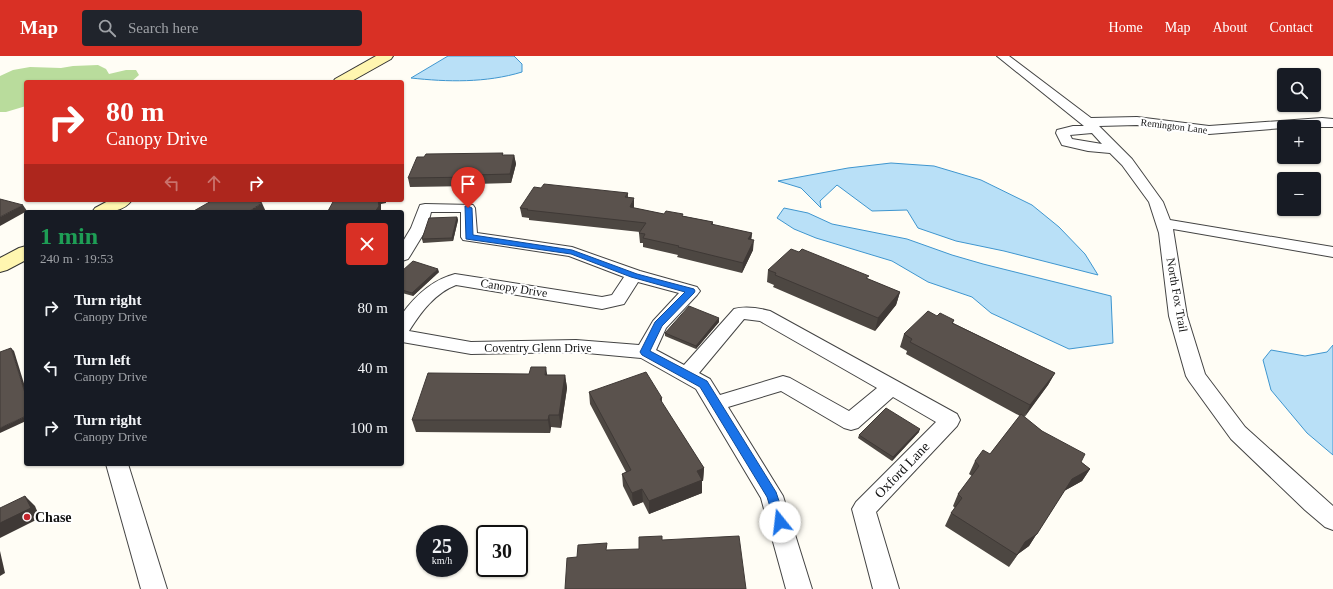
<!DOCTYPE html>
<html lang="en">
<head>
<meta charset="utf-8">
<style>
	:root { --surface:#171b24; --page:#20242c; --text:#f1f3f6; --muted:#9ea1a6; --accent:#d93025 }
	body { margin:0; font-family:"Times New Roman",serif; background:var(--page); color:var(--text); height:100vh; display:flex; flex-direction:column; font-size:15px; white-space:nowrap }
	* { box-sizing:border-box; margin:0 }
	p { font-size:13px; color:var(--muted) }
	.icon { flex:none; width:22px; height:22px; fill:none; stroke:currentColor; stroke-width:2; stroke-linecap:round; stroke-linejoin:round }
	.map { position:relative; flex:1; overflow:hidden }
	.sheet { position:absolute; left:24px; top:154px; width:380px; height:256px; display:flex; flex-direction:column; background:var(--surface); border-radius:4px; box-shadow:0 1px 3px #0004 }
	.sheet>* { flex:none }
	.hud { position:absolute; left:24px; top:24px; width:380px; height:122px; border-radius:4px; box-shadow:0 1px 3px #0004; background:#d93025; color:#fff; overflow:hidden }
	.fabs { position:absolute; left:1277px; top:12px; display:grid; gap:8px }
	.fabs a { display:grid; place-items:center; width:44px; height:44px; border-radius:4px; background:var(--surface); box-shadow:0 1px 3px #0004; font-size:20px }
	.speed { position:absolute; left:416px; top:469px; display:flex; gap:8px; font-size:20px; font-weight:700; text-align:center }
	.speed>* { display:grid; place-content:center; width:52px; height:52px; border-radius:50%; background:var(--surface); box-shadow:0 1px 3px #0004; line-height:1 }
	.speed small { font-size:10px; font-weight:400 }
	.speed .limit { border:2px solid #111; border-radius:6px; background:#fff; color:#111 }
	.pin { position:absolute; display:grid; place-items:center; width:34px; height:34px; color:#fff; margin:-41px -17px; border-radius:50% 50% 50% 0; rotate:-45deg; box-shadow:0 0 4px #0007 }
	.pin .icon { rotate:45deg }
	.me { position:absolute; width:44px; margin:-22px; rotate:344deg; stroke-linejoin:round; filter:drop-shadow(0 0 3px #0008) }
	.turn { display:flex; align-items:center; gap:14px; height:84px; padding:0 16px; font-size:18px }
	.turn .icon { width:52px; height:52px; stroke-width:2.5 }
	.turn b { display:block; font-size:28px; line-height:34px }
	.lanes { display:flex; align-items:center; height:38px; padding:0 16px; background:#0003; justify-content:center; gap:20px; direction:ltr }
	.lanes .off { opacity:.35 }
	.round { display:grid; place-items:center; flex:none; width:42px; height:42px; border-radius:4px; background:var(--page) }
	.summary { display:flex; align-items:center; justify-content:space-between; height:68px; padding:0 16px }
	h1 { font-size:24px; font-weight:800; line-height:30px; color:#1e9e55 }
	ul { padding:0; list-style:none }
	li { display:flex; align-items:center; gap:12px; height:60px; padding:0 16px }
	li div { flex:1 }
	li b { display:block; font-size:15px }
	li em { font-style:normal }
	header { display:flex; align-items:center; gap:24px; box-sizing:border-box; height:56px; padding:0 20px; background:var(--accent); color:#fff }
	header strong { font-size:19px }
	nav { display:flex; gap:22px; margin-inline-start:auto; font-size:14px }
	.search { width:280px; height:36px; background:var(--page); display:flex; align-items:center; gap:10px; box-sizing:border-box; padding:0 14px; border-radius:4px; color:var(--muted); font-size:15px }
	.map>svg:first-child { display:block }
</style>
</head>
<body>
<header>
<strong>Map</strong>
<div class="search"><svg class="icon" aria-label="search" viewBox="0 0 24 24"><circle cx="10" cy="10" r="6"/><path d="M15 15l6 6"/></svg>Search here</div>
<nav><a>Home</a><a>Map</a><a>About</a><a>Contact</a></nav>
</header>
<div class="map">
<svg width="1333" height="533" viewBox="0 0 1333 533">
	<rect width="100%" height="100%" fill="#fffdf5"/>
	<polygon fill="#b9dc9c" points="98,9 106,13 109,18 126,14 136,14 139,19 131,26 26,26 26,50 6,56 0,56 0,20 13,14 30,11 61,12 73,10"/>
	<g fill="#b9e0f7" stroke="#3f96cf">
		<path d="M448,0H514L522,8V16C486,27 447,26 411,22Z"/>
		<polygon points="891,107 934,110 981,124 1032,149 1059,171 1085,198 1098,219 1004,195 956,185 918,172 907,154 872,155 837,129 820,145 821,152 801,132 778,125 848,112"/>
		<polygon points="784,152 808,157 832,168 907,183 952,199 983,208 1111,240 1113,287 1069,293 991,257 972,241 928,226 892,205 816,182 794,173 777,162"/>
		<polygon points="1333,289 1333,399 1307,377 1271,334 1263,304 1271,294 1305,300 1327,296"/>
	</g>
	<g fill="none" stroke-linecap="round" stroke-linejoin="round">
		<g stroke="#444" stroke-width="2">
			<g id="street">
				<path d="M997,0H1009L1091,62L1137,61L1209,70L1322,62L1333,63V71H1284V72L1209,78L1137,69L1099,70L1132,103L1163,146L1170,164L1333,191V201L1173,173L1187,260L1205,318L1245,371L1333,450V474L1325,471L1305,454L1231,383L1189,325L1186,320L1169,260L1159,177L1149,146L1122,109L1110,97L1088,95L1062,89L1056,77L1057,74L1073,70H1084ZM1092,77L1102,88L1072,83L1070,79Z"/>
				<path d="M425,148L473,149L475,152L477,177L572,191L640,215L697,231L700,235L697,239L666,272L656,294L684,309L734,253C745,250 759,252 770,255L957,358L960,364L957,370L876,456L899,533H873L852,453L856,446L936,366L893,341L858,372L851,374L844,372L781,335L728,351L783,440L812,533H786L761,442L696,333L641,302L576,296L471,298L402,286V258C416,239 432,224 455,218L602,241L612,239L624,221L569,200L463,184L461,181V156H431L427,172L410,200L408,203L402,205V187L411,172L420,149ZM638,226L679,237L653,265L639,289L576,284L471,286L409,275C421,256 435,237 456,229L602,253L624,248ZM744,263L760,265L877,332L849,355L790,322L783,320L720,339L710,323L699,317Z"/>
				<polygon points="106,408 128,408 167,533 141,533"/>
			</g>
		</g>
		<g stroke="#333" stroke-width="2">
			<g id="secondary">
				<polygon points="376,0 393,0 391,3 350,26 333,26 335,23"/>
				<path d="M110,144H132C123,157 106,156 92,156L95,152Z"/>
				<polygon points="26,190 26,204 7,214 0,216 0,202 19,192"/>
			</g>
		</g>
		<use href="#street" fill="#fff" fill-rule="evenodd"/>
		<use href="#secondary" fill="#fff6b0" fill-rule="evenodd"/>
	</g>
	<g fill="#4d4742">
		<polygon points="503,97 503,99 514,99 516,108 511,127 475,128 474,130 410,131 408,122"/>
		<polygon points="541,132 628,137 628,142 634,152 664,158 683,160 713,166 713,169 752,177 751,183 753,194 742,217 677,201 678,199 643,191 643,187 640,187 639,177 640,176 529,164 529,162 522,161 520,152"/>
		<polygon points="457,161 458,164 453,185 423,187 422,183"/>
		<polygon points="768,214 868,223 900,236 896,249 875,275 773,231 774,229 767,226"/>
		<polygon points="402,215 439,216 413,240 402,237"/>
		<polygon points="937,260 954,264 953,267 1055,317 1048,329 1024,361 1042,375 1090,413 1082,425 1064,435 1029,490 1018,498 1009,511 945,470 951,457 955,452 953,450 958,438 972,420 969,418 975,405 990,398 1020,360 906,298 907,295 900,291 904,278"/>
		<polygon points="719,262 719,266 696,293 665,280 665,277"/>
		<polygon points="547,319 565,319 567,332 561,372 551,371 550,377 416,376 412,364"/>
		<polygon points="589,336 662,342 662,347 704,412 703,425 702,425 702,437 649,458 643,446 633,450 623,430 622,418 626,416 590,348"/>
		<polygon points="919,376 892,405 858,382 859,379"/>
	</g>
	<g fill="#3f3936">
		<polygon points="514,99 516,108 511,127 510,118"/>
		<polygon points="473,119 475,128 474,130 472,121"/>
		<polygon points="634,142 634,151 630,160 630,151"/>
		<polygon points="378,144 386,144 386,147 381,148 381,156 375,156"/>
		<polygon points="262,147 266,156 248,156"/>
		<polygon points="23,149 27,155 0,170 0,161"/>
		<polygon points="457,161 458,164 453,185 452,182"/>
		<polygon points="752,177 751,186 748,183"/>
		<polygon points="754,184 753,194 742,217 743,207"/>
		<polygon points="438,213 439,216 413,240 412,237"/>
		<polygon points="900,236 896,249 875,275 878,262"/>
		<polygon points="719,262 719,266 696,293 696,290"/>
		<polygon points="11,292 14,295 26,334 26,340"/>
		<polygon points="546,311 548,324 545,319"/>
		<polygon points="1055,317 1048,329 1024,362 1030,349"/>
		<polygon points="565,319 567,332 561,372 559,359"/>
		<polygon points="402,321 404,326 402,328"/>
		<polygon points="549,359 551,371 550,377 548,364"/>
		<polygon points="26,360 26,365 0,377 0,372"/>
		<polygon points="920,373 919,376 892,405 893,401"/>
		<polygon points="704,412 703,425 702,425 702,437 649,458 649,445 697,415"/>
		<polygon points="1090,413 1082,425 1064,435 1029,490 1018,498 1009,511 1025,486 1072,423"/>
		<polygon points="642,433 643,446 633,450 632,437"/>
		<polygon points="25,440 35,450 40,462 0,482 0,467"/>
		<polygon points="0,495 5,517 0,520"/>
	</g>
	<g fill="#5a524d" stroke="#3f3936">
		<polygon points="503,97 502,99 514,99 510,118 473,119 472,121 408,122 417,101 424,101 426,98"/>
		<polygon points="544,128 628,137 625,141 634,142 630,151 664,158 666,155 683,158 682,160 713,166 711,168 752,177 748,183 754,184 743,207 678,191 679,190 643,182 645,178 639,177 646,167 527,154 528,153 520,152 534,131 541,132"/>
		<polygon points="0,143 23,149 0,161"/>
		<polygon points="213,144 254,144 262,147 248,156 192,156"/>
		<polygon points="334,144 378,144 379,150 375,156 328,156 328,155"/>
		<polygon points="457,161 452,182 422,183 429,162"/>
		<polygon points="791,193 799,196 802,193 869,220 866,222 900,236 878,262 775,219 776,217 768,214"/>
		<polygon points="413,205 438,213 412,237 402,234 402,215"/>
		<polygon points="689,250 719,262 696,290 665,277"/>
		<polygon points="928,255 937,260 940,257 954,264 952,267 1055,317 1030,349 910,286 912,283 904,278"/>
		<polygon points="11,292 26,340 26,360 0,372 0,296"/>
		<polygon points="531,311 546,311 545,319 565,319 559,359 549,359 548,364 412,364 428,317 529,318"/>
		<polygon points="646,316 662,342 660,343 704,412 697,415 702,424 649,445 642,433 632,437 622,418 631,414 589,336"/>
		<polygon points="886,352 920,373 893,401 859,379"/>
		<polygon points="1021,358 1042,375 1085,398 1081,406 1090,413 1072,423 1037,478 1025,486 1017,499 951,457 962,442 958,438 979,410 975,405 983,394 990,398"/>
		<polygon points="25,440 31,452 0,467 0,452"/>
		<polygon points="662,480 662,484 739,480 746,533 565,533 567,502 577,501 578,489 607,487 606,494 639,493 639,481"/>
	</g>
	<polygon fill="#1a73e8" stroke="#114b97" points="465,150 468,150 472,152 473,179 572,194 637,218 694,233 695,235 694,237 662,270 650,295 707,325 776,436 786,466 784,470 780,472 776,470 767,441 700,331 642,299 640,296 655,266 685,236 631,221 571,198 466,183"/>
	<circle fill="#c4262e" stroke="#fff" stroke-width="1.5" cx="27" cy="461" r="4"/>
	<g text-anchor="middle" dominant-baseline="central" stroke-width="4" stroke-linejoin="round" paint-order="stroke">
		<g font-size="10" fill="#111" stroke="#fff">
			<text transform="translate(1174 70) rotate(7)">Remington Lane</text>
		</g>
		<g font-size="12" fill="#111" stroke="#fff">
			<text transform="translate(514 232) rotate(9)">Canopy Drive</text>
			<text transform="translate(1177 239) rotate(80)">North Fox Trail</text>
			<text x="538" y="292">Coventry Glenn Drive</text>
		</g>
		<g font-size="14" fill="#111" stroke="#fff">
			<text transform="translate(902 414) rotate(-46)">Oxford Lane</text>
		</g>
		<g font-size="14" font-weight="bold" fill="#111" stroke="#fff" text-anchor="start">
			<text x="35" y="461">Chase</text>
		</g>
	</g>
</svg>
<div class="fabs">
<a><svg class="icon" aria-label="search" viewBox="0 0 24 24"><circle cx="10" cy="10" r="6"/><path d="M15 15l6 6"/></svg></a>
<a>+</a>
<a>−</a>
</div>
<div class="speed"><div>25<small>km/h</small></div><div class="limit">30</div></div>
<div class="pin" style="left:468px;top:152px;background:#d93025"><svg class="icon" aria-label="arrive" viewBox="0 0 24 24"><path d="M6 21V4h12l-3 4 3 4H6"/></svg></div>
<svg class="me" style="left:780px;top:466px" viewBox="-20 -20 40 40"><circle r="19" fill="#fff"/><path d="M0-13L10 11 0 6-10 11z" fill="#1a73e8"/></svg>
<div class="hud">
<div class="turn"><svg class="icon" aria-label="right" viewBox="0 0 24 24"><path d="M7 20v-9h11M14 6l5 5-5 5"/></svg><div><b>80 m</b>Canopy Drive</div></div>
<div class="lanes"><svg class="icon off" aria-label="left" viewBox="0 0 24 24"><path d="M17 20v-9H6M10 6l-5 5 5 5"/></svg><svg class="icon off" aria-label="ahead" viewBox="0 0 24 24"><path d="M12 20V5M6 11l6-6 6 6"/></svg><svg class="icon" aria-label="right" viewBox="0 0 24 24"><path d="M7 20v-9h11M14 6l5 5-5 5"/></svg></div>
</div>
<section class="sheet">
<div class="summary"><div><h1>1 min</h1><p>240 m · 19:53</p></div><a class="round" style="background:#d93025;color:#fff"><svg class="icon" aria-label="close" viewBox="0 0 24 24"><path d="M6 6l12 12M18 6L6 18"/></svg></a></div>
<ul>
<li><svg class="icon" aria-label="right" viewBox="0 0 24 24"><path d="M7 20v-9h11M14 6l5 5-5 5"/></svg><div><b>Turn right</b><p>Canopy Drive</p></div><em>80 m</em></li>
<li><svg class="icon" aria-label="left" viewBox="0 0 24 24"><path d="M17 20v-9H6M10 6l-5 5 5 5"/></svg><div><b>Turn left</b><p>Canopy Drive</p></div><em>40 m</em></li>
<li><svg class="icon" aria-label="right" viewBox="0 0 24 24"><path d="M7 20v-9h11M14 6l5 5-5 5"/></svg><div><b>Turn right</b><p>Canopy Drive</p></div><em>100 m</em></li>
</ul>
</section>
</div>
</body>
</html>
